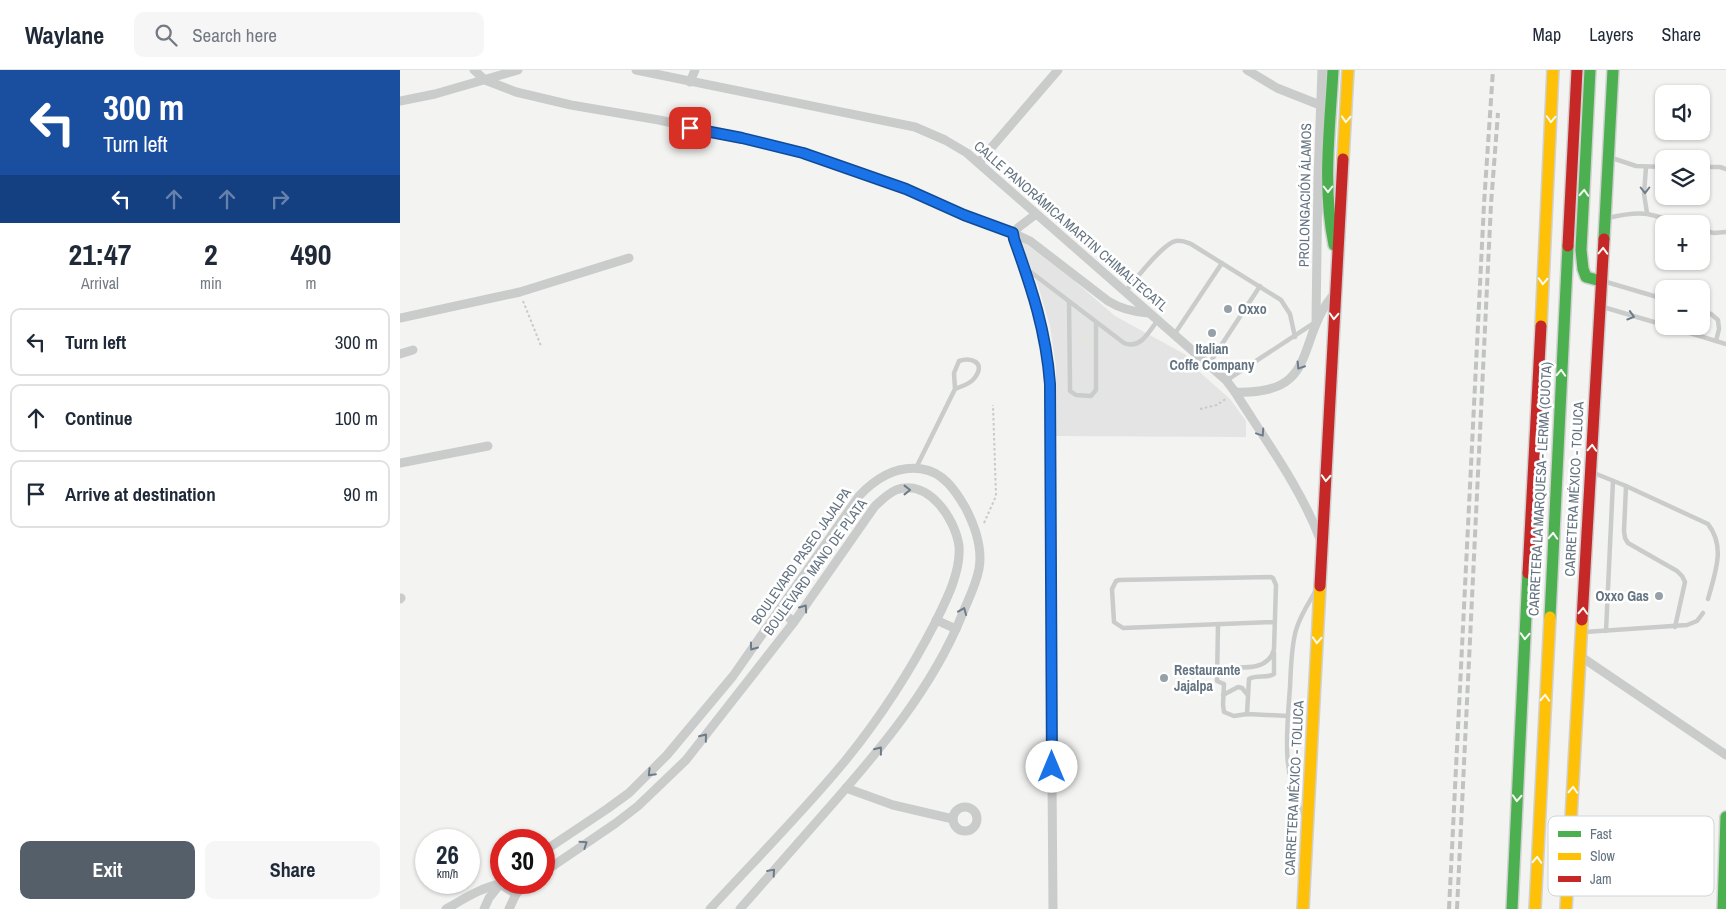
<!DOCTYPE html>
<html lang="en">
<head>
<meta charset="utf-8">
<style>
	:root { --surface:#fff; --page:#f6f6f7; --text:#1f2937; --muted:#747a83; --line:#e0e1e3; --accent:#545f6a }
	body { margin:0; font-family:"Archivo Narrow",sans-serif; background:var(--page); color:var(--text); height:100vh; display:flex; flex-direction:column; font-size:19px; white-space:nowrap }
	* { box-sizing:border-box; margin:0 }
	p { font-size:16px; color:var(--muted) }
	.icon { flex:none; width:28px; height:28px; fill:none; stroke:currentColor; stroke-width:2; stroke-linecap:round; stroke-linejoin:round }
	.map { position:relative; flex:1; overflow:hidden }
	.panel { display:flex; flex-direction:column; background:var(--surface); width:400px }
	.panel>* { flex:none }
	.guide { background:#1a4fa0; color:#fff; overflow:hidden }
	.buttons { position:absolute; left:1255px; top:15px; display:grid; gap:10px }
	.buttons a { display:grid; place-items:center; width:55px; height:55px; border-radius:10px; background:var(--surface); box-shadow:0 1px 4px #0004; font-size:25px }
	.speed { position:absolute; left:15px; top:759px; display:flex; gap:10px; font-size:25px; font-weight:700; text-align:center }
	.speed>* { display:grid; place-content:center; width:65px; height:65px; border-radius:50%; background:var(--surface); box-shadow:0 1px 4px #0004; line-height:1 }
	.speed small { font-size:12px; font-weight:400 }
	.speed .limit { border:8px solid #d22; background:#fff; color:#111 }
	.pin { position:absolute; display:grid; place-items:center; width:42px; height:42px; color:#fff; margin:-21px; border-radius:10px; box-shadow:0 2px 8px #0006 }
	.me { position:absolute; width:55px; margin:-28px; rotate:0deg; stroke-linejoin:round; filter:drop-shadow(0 0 4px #0008) }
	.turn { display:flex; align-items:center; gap:18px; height:105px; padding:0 20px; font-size:22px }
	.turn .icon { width:65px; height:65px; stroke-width:2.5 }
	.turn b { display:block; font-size:35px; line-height:42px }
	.lanes { display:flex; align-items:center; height:48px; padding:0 20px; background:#0003; justify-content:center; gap:25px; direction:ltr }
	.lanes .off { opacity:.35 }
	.eta { display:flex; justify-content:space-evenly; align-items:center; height:85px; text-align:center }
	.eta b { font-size:30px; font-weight:700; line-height:35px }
	.primary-button { display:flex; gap:10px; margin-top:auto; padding:10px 20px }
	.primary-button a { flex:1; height:58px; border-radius:10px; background:var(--accent); color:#fff; font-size:20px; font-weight:700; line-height:58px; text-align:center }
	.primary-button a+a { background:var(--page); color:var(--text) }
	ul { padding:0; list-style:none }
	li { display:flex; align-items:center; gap:15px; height:68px; margin:0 10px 8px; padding:0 10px; border:2px solid var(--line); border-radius:10px }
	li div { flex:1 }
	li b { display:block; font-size:19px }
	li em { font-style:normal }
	header { display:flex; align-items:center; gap:30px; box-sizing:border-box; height:70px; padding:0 25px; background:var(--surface); border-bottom:1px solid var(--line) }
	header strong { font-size:24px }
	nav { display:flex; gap:28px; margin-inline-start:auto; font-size:18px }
	.search { width:350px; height:45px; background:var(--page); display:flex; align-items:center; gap:12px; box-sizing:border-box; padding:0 18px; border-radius:10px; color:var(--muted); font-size:19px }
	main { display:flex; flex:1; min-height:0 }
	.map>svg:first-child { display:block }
</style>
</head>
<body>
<header>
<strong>Waylane</strong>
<div class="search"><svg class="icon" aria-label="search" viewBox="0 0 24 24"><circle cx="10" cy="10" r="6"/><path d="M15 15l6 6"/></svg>Search here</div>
<nav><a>Map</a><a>Layers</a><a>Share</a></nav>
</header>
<main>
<section class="panel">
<div class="guide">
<div class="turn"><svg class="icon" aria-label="left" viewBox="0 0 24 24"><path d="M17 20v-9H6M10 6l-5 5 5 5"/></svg><div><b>300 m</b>Turn left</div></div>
<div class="lanes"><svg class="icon" aria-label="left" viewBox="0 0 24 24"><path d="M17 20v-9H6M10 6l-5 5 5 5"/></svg><svg class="icon off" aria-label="ahead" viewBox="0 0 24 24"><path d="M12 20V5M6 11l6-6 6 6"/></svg><svg class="icon off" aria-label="ahead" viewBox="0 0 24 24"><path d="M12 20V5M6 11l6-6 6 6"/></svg><svg class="icon off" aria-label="right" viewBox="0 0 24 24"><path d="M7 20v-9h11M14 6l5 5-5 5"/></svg></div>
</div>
<div class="eta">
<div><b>21:47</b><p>Arrival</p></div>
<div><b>2</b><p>min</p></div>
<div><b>490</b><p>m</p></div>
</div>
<ul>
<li><svg class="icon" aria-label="left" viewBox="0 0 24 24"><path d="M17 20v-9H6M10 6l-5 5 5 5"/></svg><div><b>Turn left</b></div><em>300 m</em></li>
<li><svg class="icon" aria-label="ahead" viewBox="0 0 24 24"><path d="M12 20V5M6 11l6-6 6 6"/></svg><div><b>Continue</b></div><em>100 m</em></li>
<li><svg class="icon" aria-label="arrive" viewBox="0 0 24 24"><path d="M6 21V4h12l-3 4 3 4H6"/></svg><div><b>Arrive at destination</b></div><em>90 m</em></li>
</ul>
<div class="primary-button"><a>Exit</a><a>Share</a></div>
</section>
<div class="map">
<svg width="1326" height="839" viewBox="0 0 1326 839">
	<rect width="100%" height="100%" fill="#f3f3f1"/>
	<polygon fill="#e3e4e3" points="619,169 672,209 715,246 786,285 787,291 830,329 846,351 846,367 656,366 656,297 650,256 638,215"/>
	<polygon fill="#e2e6df" points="681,263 694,270 694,275 685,277 686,272 681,273 680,266"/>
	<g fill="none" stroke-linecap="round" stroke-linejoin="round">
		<g stroke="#d0d1d0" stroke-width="14">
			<g id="fast">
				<path d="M933,0C930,58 922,117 934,175"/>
				<polyline points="1190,0 1181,180 1183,199 1186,207 1201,211"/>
				<polyline points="1204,169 1213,0"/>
				<polyline points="1150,547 1168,176"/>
				<polyline points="1112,839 1128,503"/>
				<polyline points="1323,839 1326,747"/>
			</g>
		</g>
		<g stroke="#d0d1d0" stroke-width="14">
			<g id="slow">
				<polyline points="943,89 948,0"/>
				<polyline points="1141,256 1153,0"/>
				<polyline points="903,839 920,516"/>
				<polyline points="1135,839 1150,547"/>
				<polyline points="1166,839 1182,550"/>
			</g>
		</g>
		<g stroke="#d0d1d0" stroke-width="14">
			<g id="jam">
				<polyline points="1168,176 1177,0"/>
				<polyline points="1128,503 1141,256"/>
				<polyline points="920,516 943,89"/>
				<polyline points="1182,550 1204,169"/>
			</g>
		</g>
		<g stroke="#c8c9c9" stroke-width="2" stroke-dasharray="2.5 2.5" stroke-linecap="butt">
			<polyline points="123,231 141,276"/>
			<polyline points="800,339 817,335 827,328"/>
			<polyline points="584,453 596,426 593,335"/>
		</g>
		<g stroke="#cacccc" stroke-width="4.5">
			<polyline points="1212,88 1236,96 1264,97"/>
			<polyline points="1246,97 1244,124 1247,143"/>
			<polyline points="1301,97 1320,97 1326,99"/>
			<path d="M1208,148C1242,140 1249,143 1282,154"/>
			<polyline points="1301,160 1314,163 1326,162"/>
			<path d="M628,200L724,273C740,280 749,262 757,251"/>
			<polyline points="1203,211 1264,229"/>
			<path d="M726,221C735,210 763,173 776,171C782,170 786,172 791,174L881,230L890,244L895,267"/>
			<polyline points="669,232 670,317 670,321 676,325 691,326 696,320 696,253"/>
			<polyline points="1203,237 1264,255"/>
			<polyline points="1301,241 1311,244 1318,250 1319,259 1316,271"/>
			<polyline points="1267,256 1326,274"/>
			<polyline points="774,265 822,193"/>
			<polyline points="809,294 860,216"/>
			<polyline points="827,310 914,253"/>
			<path d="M516,398L555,319L554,303L559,291C571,287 585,292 576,306C572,313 563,316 555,319"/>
			<path d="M1194,403L1226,416L1308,454C1326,477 1315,503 1308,529"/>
			<polyline points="1226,416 1224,461 1225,468 1228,473 1277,501 1282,506 1285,512 1275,557"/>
			<polyline points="818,554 817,611 824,614 823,635 824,642 834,646 847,644 888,646"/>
			<polyline points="1206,561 1213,411"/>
			<polyline points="1185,562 1287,555 1297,551 1303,543"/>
			<path d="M818,597C837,597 869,603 874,579L876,515L873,508L871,507L719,510L716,511L712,519L714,552L723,558L874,552"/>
			<polyline points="823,625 838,617 842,618 847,624"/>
			<path d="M847,644L849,609C857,604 867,609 874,604V583"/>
			<path d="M903,744C881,704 887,660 890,617C891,598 891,578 896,560C900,546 908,534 915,522"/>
		</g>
		<g stroke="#cacccc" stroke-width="9">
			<path d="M74,0L85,10L116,22L171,35L259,50L342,68L403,83L506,119L565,145L613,163L630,171L708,231C721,239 733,242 748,243"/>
			<path d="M236,0L515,57L545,70L567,83L826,310L835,322C865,370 900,416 920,469"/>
			<polyline points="847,0 877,18 920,35"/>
			<polyline points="290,12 295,0"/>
			<polyline points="0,31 35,24 118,0"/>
			<polyline points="579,92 658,0"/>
			<path d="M636,144L619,157L613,163L614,169C632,217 646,263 649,314L653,839"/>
			<polyline points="0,248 120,222 229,188"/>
			<polyline points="916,251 918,108 922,0"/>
			<polyline points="0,284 13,280"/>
			<path d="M835,322C922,326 894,267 936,222"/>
			<polyline points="0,393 88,376"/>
			<polyline points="0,529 1,528"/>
			<polyline points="379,540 394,552"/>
			<polyline points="536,550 556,559"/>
			<polyline points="1180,586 1326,685"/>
			<polyline points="446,718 493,735 553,749"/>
			<circle cx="565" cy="749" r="12"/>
			<path d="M144,781L207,739L229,723L267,685L333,606L459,426C475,409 497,395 522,399C543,402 555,420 565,437C575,456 583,477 579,499C576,515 568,530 562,545C532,619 479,681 427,740C398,773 369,806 340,839"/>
			<path d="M144,802L216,753L238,736L286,690L394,552L475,436C482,430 487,424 496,420C528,408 555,448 559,476C561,501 547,529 536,551C511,600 480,648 445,691C403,742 355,790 310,839"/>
			<path d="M46,839C64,829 80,818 100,814L116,824"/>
			<polyline points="84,839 89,828 101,813"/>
			<polyline points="109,839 116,824 128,812"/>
		</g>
		<use href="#fast" stroke="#4caf50" stroke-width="11"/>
		<use href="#slow" stroke="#ffc107" stroke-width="11"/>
		<use href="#jam" stroke="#c62828" stroke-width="11"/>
		<g stroke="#c1c2c2" stroke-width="4" stroke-dasharray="8 4" stroke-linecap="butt">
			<polyline points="1049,839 1084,134 1093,0"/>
			<polyline points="1057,839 1091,134 1098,43"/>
		</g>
	</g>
	<defs><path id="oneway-chevron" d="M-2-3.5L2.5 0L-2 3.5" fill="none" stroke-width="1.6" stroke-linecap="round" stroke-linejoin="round" transform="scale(1.25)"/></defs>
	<g stroke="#f6fbf6">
		<use href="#oneway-chevron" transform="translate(946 49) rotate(93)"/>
		<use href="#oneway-chevron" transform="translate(1151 49) rotate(93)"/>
		<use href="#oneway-chevron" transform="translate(928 119) rotate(90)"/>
		<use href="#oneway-chevron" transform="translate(1184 123) rotate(-87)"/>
		<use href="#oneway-chevron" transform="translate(1203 181) rotate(-88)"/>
		<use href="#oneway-chevron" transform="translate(1143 211) rotate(93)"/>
		<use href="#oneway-chevron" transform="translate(934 246) rotate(93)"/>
		<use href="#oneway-chevron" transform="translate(1161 303) rotate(-87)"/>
		<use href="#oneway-chevron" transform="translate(1192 378) rotate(-87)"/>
		<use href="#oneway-chevron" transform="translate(926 408) rotate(93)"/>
		<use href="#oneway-chevron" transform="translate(1153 466) rotate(-87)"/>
		<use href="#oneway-chevron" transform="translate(1183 541) rotate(-87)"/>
		<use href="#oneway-chevron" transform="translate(1125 566) rotate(93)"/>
		<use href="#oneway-chevron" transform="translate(917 570) rotate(93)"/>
		<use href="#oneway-chevron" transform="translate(1145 628) rotate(-87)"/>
		<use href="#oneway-chevron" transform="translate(1173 720) rotate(-87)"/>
		<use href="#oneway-chevron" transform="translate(1117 728) rotate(93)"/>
		<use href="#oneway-chevron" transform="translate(1137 790) rotate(-87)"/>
	</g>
	<g stroke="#6d7c88">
		<use href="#oneway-chevron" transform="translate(1245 120) rotate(90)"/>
		<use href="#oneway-chevron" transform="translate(1231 246) rotate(17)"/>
		<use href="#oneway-chevron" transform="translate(900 296) rotate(122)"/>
		<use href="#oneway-chevron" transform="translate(861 363) rotate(56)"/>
		<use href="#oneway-chevron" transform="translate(507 420)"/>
		<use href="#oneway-chevron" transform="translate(404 538) rotate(-55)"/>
		<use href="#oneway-chevron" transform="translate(563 541) rotate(-68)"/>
		<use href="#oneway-chevron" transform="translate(353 577) rotate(126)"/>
		<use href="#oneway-chevron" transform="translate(304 667) rotate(-51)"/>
		<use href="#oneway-chevron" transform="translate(479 680) rotate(-52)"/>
		<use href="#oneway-chevron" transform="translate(251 703) rotate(134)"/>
		<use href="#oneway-chevron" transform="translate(184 774) rotate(-34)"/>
		<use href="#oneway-chevron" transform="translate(372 802) rotate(-49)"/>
	</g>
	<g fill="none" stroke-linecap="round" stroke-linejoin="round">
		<g stroke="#114b97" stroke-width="12">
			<path id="route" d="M290,58L342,68L403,83L506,119L564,145L613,163L614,169C632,219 646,261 650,314L652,697"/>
		</g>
		<use href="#route" stroke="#1a73e8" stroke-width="9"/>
	</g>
	<g fill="#95a0a8" stroke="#fff" stroke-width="2">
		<circle cx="828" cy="239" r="5"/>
		<circle cx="812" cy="263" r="5"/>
		<circle cx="1259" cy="526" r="5"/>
		<circle cx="764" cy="608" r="5"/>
	</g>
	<g text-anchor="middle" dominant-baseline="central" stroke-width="5" stroke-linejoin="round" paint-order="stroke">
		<g font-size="14" fill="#637381" stroke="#fff">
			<text transform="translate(905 125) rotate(-89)">PROLONGACIÓN ÁLAMOS</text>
			<text transform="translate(671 156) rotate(41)">CALLE PANORÁMICA MARTIN CHIMALTECATL</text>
			<text transform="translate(1140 419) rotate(-87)">CARRETERA LA MARQUESA - LERMA (CUOTA)</text>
			<text transform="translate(1174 419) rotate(-87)">CARRETERA MÉXICO - TOLUCA</text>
			<text transform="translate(401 486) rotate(-55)">BOULEVARD PASEO JAJALPA</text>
			<text transform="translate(415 497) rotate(-54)">BOULEVARD MANO DE PLATA</text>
			<text transform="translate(894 718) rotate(-87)">CARRETERA MÉXICO - TOLUCA</text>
		</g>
		<g font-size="14" font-weight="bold" fill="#637381" stroke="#fff" text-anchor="start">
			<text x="838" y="239">Oxxo</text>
			<text x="812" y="279" text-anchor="middle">Italian<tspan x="812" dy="16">Coffe Company</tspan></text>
			<text x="1249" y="526" text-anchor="end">Oxxo Gas</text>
			<text x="774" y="600">Restaurante<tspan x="774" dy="16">Jajalpa</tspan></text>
		</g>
	</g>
	<rect x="1148" y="746" width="166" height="80" rx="8" fill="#fff" stroke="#d0d5d9" stroke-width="1"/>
	<rect x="1158" y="761" width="23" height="6" fill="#4caf50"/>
	<rect x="1158" y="783" width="23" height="7" fill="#ffc107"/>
	<rect x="1158" y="806" width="23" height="6" fill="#c62828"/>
	<g font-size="14" fill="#637381">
		<text x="1190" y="769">Fast</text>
		<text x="1190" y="791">Slow</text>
		<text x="1190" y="814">Jam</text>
	</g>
</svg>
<div class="buttons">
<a><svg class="icon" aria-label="sound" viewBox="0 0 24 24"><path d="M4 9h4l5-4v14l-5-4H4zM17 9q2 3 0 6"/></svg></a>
<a><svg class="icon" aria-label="layers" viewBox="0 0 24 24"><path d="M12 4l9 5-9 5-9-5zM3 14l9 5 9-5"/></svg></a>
<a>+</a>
<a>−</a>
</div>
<div class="speed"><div>26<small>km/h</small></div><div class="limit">30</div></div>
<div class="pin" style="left:290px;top:58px;background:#d93025"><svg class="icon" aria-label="arrive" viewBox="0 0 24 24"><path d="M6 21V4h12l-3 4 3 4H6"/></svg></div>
<svg class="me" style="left:652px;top:697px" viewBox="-20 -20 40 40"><circle r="19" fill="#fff"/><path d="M0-13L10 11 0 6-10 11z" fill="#1a73e8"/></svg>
</div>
</main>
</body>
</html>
